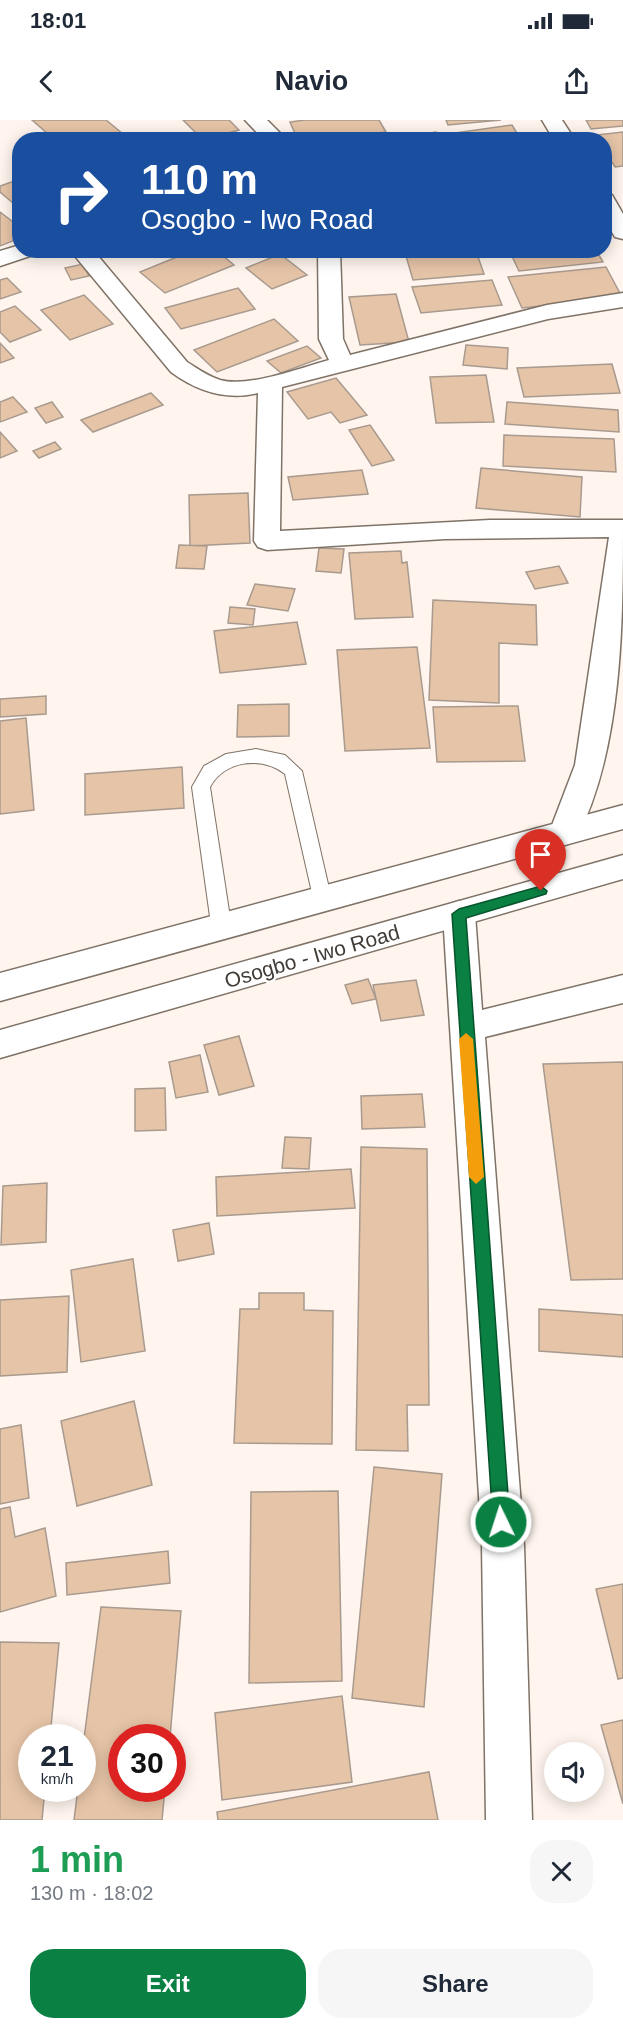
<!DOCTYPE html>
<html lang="en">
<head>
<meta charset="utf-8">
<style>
	:root { --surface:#fff; --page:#f6f6f7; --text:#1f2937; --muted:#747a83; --accent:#0b8043 }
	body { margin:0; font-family:Arial,sans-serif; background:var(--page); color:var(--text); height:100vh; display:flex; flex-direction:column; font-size:22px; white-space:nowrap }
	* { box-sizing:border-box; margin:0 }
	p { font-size:20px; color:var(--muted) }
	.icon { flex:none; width:33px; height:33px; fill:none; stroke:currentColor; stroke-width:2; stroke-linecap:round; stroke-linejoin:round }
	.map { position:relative; height:1700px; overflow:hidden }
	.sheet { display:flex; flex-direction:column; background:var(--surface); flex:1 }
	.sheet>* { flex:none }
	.top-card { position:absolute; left:12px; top:12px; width:600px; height:126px; border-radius:24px; box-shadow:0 3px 15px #0003; background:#1a4fa0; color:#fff; overflow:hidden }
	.tools { position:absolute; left:544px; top:1622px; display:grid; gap:12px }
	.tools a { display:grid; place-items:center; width:60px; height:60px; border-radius:50%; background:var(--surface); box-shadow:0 3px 15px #0003; font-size:30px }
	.speed { position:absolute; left:18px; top:1604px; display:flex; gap:12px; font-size:30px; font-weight:700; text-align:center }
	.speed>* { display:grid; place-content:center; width:78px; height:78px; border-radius:50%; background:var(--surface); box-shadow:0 3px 15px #0003; line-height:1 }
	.speed small { font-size:15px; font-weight:400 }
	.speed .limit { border:9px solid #d22; background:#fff; color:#111 }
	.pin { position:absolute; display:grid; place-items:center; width:51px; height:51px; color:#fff; margin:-62px -26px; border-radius:50% 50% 50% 0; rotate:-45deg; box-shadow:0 0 6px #0007 }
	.pin .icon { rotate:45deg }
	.me { position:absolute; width:66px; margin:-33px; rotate:356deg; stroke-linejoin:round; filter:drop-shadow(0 0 4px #0008) }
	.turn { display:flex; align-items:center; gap:21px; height:126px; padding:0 30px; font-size:27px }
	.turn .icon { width:78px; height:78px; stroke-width:2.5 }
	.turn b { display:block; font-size:42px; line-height:51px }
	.round { display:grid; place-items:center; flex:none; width:63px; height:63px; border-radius:24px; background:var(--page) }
	.head { display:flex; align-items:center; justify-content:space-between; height:102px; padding:0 30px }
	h1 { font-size:36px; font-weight:600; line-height:45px; color:#1e9e55 }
	.button { display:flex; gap:12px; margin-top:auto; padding:12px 30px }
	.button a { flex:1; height:69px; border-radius:24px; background:var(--accent); color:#fff; font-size:24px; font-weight:600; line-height:69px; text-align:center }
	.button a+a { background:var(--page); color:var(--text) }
	.status { display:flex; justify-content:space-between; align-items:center; height:42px; padding:0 30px; background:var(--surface); direction:ltr }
	.status svg { height:16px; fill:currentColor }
	header { display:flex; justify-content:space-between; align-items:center; height:78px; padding:0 30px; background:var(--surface); font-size:27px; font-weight:600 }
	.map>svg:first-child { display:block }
</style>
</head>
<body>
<div class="status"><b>18:01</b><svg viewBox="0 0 49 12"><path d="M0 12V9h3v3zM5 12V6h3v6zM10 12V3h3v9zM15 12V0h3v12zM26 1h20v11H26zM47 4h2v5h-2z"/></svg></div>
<header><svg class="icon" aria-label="back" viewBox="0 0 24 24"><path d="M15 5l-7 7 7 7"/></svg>Navio<svg class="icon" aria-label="share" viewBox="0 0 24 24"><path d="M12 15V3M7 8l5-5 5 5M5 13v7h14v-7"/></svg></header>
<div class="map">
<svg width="623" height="1700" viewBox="0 0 623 1700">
	<rect width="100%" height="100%" fill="#fff5ee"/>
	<g fill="#e6c4a7" stroke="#a89a8e" stroke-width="1.5">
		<polygon points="32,0 106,0 123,14 106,20 55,20"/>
		<polygon points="183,0 229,0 239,10 203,20"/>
		<polygon points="305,0 379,0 386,12 328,20 298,20 290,2"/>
		<polygon points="446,0 501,0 448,5"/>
		<polygon points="586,0 623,0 623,6 591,9"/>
		<polygon points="512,5 521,20 450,20 447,14"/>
		<polygon points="436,12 441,20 412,20 410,16"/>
		<polygon points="623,12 623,46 615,47 604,29 604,20 599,20 596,15"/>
		<polygon points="20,59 20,89 0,72 0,66"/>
		<polygon points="0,92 20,107 20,118 0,126"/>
		<polygon points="194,130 216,130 234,145 165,173 140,152"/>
		<polygon points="349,130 412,130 351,136"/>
		<polygon points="509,130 596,130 603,142 519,151"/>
		<polygon points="476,131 484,154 413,160 406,136"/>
		<polygon points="280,134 307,155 272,169 246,148"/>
		<polygon points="83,144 89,156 71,160 65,148"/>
		<polygon points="606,147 622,177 522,188 508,157"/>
		<polygon points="7,158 21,172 0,179 0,160"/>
		<polygon points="492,160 502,185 421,193 412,167"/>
		<polygon points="238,168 255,189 181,209 165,188"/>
		<polygon points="396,174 409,222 360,225 349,177"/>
		<polygon points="84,175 113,204 70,220 41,190"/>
		<polygon points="15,186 41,210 10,222 0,212 0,192"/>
		<polygon points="274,199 298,221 217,252 194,230"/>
		<polygon points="0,223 14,238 0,243"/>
		<polygon points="466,225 508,228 507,249 463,245"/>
		<polygon points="307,226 321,238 281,253 267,241"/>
		<polygon points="612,244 620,273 524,277 517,248"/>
		<polygon points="486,255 494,302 436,303 430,257"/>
		<polygon points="336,258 367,295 340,303 331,292 308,299 287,272"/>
		<polygon points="151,273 163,285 93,312 81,300"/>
		<polygon points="13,277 27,292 0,302 0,282"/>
		<polygon points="52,282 63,297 46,303 35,288"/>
		<polygon points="507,282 618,290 619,312 505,304"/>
		<polygon points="370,305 394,340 372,346 349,310"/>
		<polygon points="0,312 17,331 0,338"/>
		<polygon points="504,315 614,319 616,352 503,346"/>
		<polygon points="55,322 61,329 39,338 33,331"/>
		<polygon points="481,348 582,357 580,397 476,388"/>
		<polygon points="362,350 368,374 293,380 288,357"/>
		<polygon points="248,373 250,423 190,426 189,375"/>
		<polygon points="179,425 207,426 204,449 176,448"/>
		<polygon points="319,428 344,429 341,453 316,451"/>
		<polygon points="401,431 402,443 407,442 413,497 355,499 349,433"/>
		<polygon points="559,446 568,463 535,469 526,452"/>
		<polygon points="255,464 295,469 288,491 247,485"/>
		<polygon points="433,480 536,485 537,525 499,523 499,583 429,580"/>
		<polygon points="230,487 255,489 253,505 228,503"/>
		<polygon points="297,502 306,544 220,553 214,511"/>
		<polygon points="417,527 430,628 345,631 337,530"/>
		<polygon points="46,576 46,594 0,597 0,579"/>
		<polygon points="289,584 289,616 237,617 238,585"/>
		<polygon points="518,586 525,641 437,642 433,587"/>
		<polygon points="26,598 34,690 0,694 0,601"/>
		<polygon points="182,647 184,688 85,695 85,654"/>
		<polygon points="368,859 376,879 352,884 345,865"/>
		<polygon points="416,860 424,895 381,901 373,865"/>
		<polygon points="239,916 254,966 219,975 204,925"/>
		<polygon points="200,935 208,972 176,978 169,942"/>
		<polygon points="623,942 623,1159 571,1160 543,944"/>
		<polygon points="165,968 166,1010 135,1011 135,969"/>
		<polygon points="422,974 425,1007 362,1009 361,976"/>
		<polygon points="285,1017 311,1018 309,1049 282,1048"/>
		<polygon points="361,1027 427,1029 429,1285 407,1285 408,1331 356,1330"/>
		<polygon points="351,1049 355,1088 217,1096 216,1057"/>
		<polygon points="47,1063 46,1122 1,1125 3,1066"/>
		<polygon points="209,1103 214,1134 178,1141 173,1110"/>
		<polygon points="133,1139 145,1231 81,1242 71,1150"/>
		<polygon points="259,1173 304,1173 304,1190 333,1191 332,1324 234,1323 240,1189 259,1189"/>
		<polygon points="69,1176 67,1252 0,1256 0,1180"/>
		<polygon points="539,1189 623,1195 623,1237 539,1231"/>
		<polygon points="134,1281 152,1365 77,1386 61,1301"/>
		<polygon points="21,1305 29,1378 0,1384 0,1309"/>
		<polygon points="374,1347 442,1354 424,1587 352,1578"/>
		<polygon points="338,1371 342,1561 249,1563 251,1372"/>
		<polygon points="10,1387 15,1417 45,1408 56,1476 0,1492 0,1389"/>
		<polygon points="168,1431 170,1463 67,1475 66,1443"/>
		<polygon points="623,1464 623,1558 618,1559 596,1469"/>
		<polygon points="101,1487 181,1491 170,1617 122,1617 122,1668 165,1668 162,1700 74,1700 78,1668 82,1668 82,1634"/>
		<polygon points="0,1522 59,1523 50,1617 32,1617 32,1668 45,1668 42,1700 0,1700"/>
		<polygon points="342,1576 352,1662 222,1680 215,1593"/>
		<polygon points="623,1600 623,1684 601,1605"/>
		<polygon points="429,1652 438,1700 218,1700 217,1692"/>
	</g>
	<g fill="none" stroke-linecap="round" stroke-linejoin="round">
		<g stroke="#7f7266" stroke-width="2">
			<path id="lane" d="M256,629L285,635L302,651L331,777L329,782L322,784L315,782L313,777L285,654C262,636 225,640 210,667L231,804L228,809L221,812L214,809L211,804L192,667L204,646L226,634Z"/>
		</g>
		<g stroke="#7f7266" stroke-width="3">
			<g id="street">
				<polygon points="245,0 267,0 287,20 264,20"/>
				<polygon points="542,0 562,0 575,20 554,20"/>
				<polygon points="604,74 612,75 623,94 623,119 615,117 604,99"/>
				<polygon points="20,125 20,130 36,130 33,135 0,146 0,131"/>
				<path d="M70,130H93L187,242C198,249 208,256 220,260C248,268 300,248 329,240L319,219L318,130H340L343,219L350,235L547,185L623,173V187L548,199L282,267L280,411L490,400H623C623,501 623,631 575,721L564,725L553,721L549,713L575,645L609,417L445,419L267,430L258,427L254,421L258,273C225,281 197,271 171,252Z"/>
				<polygon points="459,781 470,785 475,794 482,890 623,855 623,883 485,917 524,1425 532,1700 486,1700 482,1425 443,794 448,785"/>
			</g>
		</g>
		<g stroke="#7f7266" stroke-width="3">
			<g id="primary">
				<polygon points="623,685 623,709 0,881 0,853"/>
				<polygon points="623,735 623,759 0,938 0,910"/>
			</g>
		</g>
		<use href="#lane" fill="#fff" fill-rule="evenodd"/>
		<use href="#street" fill="#fff" fill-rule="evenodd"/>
		<use href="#primary" fill="#fff" fill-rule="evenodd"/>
	</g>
	<polygon fill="#0b8043" stroke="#07532c" stroke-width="1.5" points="541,766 547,771 546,774 466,798 510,1402 507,1408 501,1410 495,1408 493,1402 452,794 459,789"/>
	<polygon fill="#f59e0b" points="466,913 473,919 484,1057 476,1064 469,1057 459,919"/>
	<g text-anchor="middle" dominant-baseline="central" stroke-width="5" stroke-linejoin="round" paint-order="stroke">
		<g font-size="21" fill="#423c37" stroke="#fff">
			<text transform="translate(312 836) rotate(-16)">Osogbo - Iwo Road</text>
		</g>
	</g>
</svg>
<div class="tools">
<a><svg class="icon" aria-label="sound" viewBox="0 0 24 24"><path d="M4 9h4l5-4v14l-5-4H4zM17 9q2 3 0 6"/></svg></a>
</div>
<div class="speed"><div>21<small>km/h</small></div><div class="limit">30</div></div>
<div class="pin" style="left:541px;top:771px;background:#d93025"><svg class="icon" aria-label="arrive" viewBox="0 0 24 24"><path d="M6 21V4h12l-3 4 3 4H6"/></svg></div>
<svg class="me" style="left:501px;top:1402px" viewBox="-20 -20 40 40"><circle r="17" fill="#0b8043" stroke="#fff" stroke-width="3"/><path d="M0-11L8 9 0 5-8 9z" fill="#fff"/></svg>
<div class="top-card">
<div class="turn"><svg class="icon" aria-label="right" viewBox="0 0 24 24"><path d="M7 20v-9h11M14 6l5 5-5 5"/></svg><div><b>110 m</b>Osogbo - Iwo Road</div></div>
</div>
</div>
<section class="sheet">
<div class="head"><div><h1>1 min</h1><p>130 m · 18:02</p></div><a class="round"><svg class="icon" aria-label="close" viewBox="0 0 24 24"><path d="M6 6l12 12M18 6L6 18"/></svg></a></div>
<div class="button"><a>Exit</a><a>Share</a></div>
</section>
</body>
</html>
